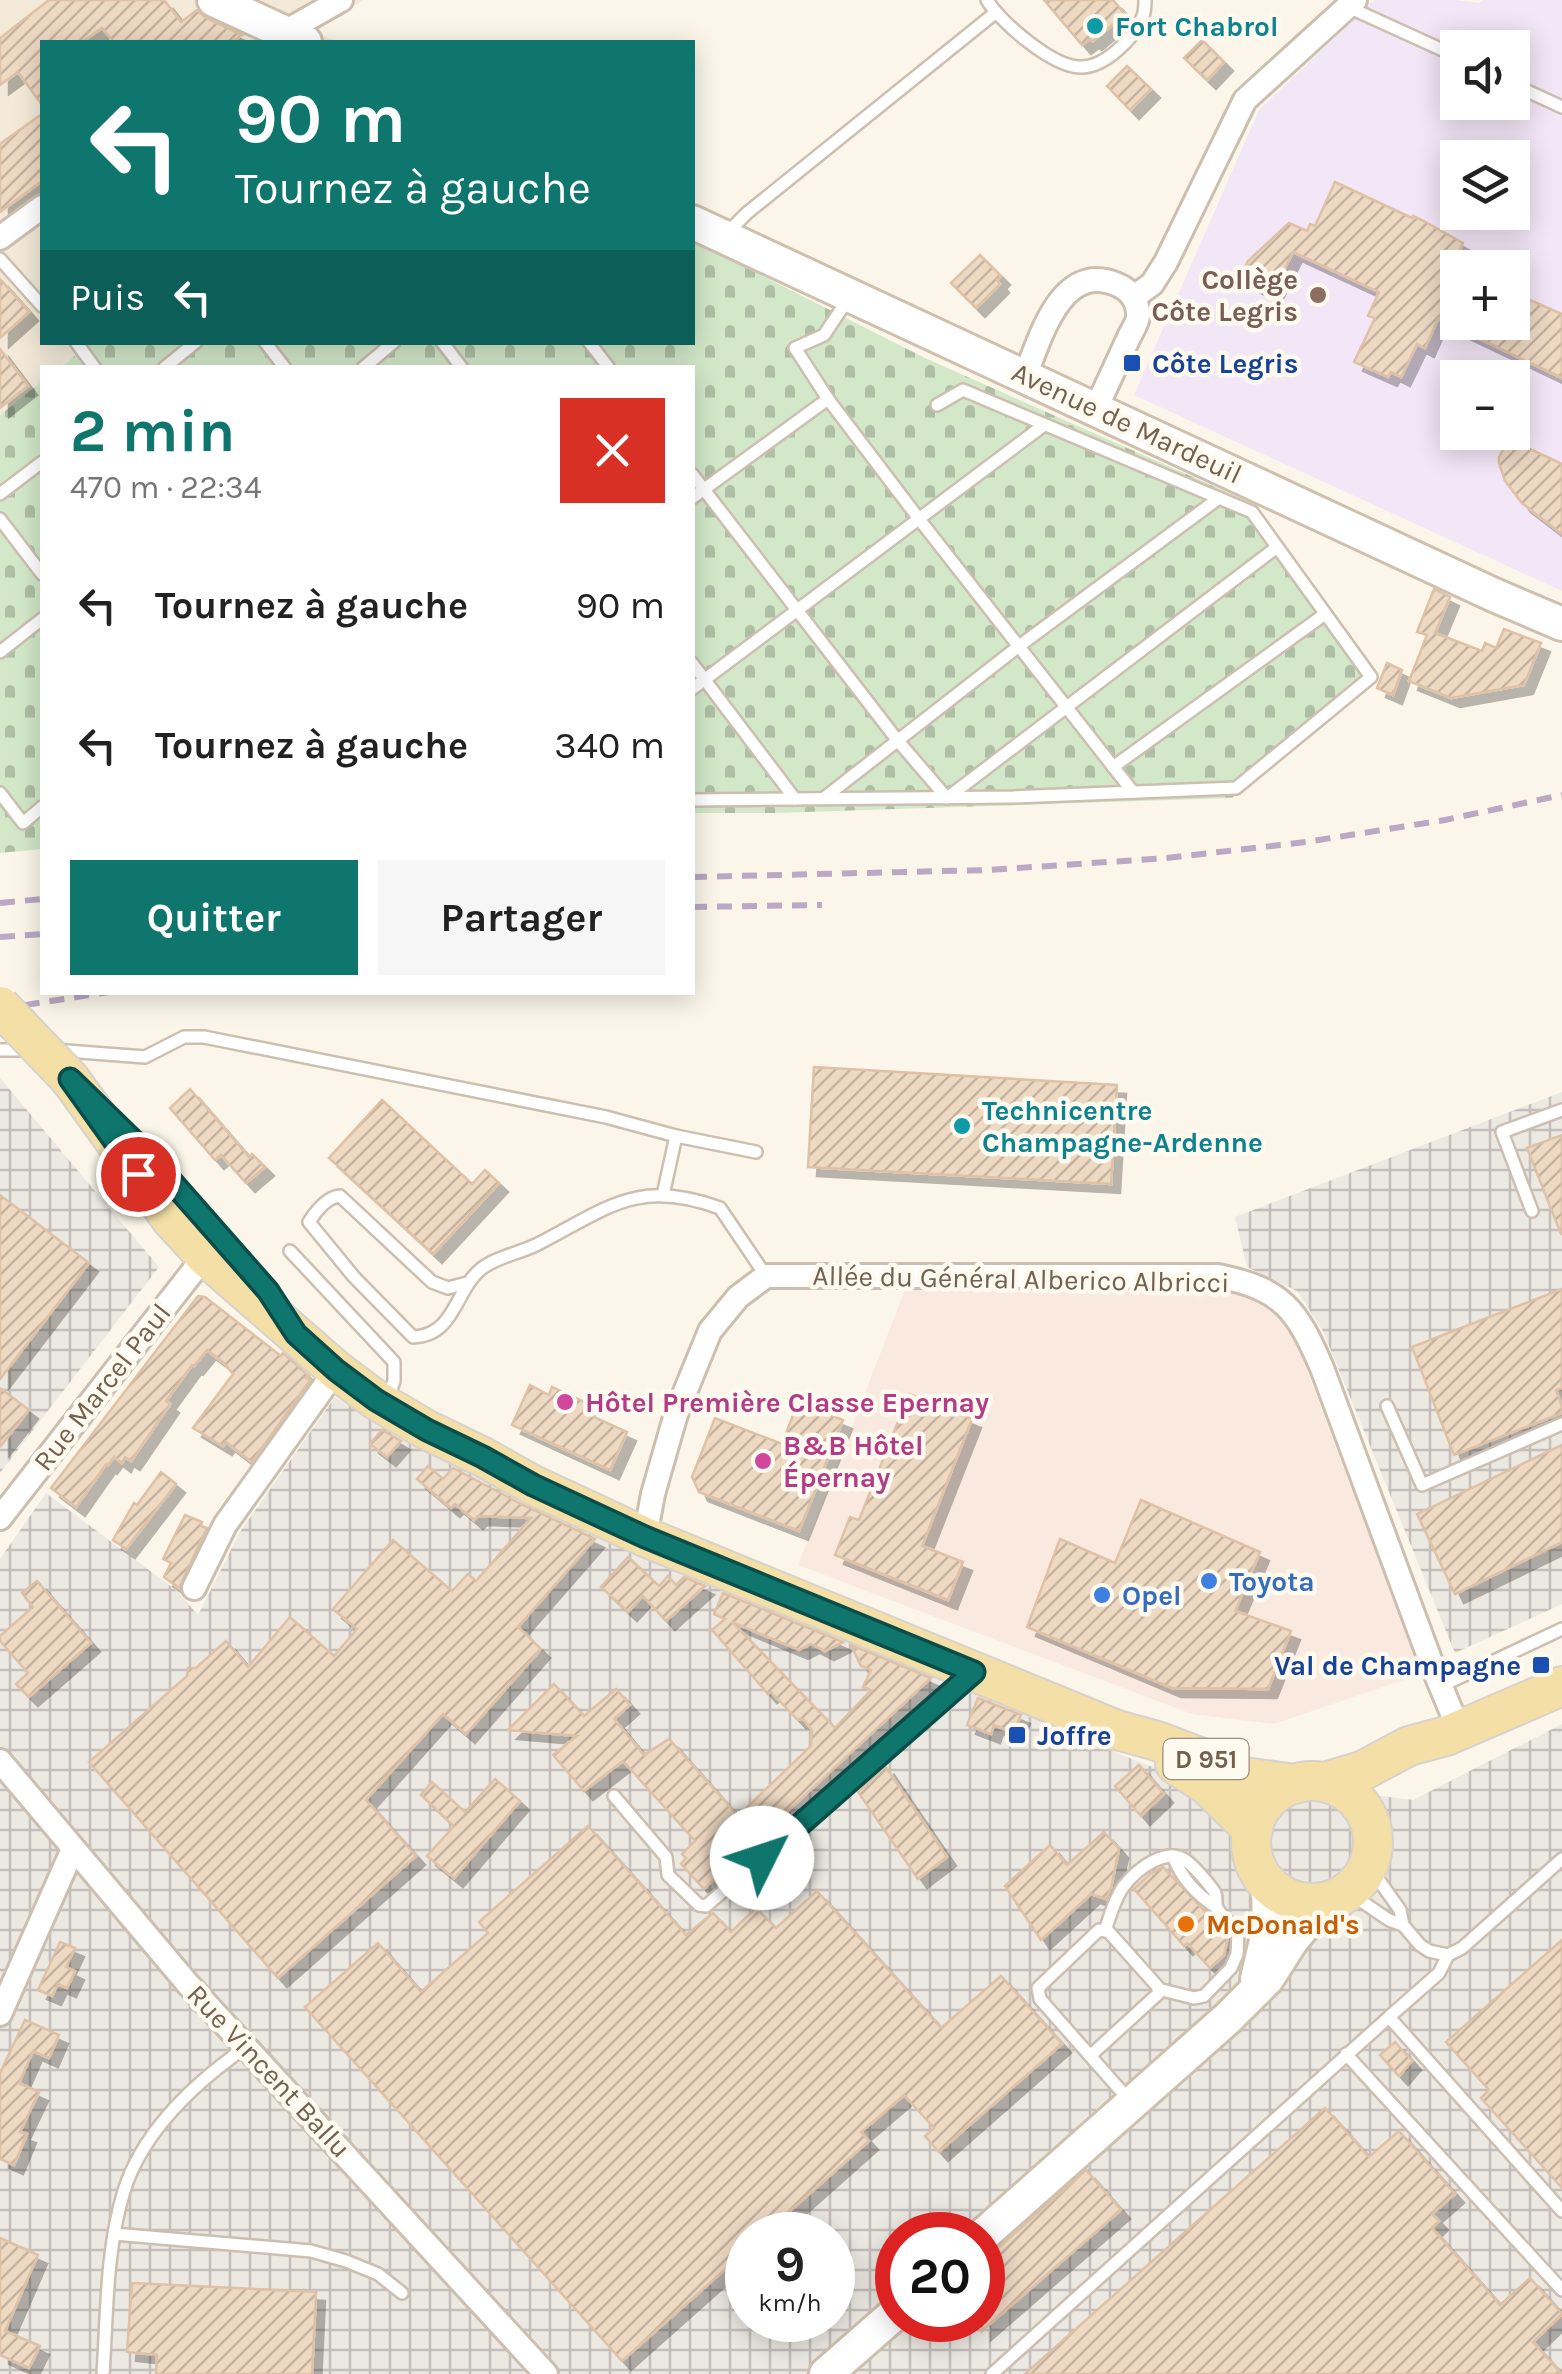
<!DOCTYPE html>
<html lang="fr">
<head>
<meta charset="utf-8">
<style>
	:root { --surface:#fff; --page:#f6f6f6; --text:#222; --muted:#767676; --accent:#0f766e }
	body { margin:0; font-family:Karla,sans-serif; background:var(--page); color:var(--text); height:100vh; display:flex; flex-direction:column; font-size:38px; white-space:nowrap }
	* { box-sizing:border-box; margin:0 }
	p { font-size:32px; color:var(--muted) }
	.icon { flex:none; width:55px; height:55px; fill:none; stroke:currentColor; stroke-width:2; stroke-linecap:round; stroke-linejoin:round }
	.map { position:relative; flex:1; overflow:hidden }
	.sheet { position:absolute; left:40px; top:365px; width:655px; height:630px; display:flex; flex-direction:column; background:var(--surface); border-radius:0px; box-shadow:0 5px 25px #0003 }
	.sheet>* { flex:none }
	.hud { position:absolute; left:40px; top:40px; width:655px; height:305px; border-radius:0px; box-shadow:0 5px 25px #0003; background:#0f766e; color:#fff; overflow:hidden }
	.tools { position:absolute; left:1440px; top:30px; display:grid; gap:20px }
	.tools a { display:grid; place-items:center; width:90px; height:90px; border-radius:0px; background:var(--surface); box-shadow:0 5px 25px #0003; font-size:50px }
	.speed { position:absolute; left:725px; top:2212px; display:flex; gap:20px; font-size:50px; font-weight:700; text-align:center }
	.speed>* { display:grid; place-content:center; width:130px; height:130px; border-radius:50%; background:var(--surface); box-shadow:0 5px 25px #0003; line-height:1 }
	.speed small { font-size:25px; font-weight:400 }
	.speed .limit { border:15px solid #d22; background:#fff; color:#111 }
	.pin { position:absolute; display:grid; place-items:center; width:85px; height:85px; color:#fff; margin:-42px; border:5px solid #fff; border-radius:50%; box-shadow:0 2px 10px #0007 }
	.me { position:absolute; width:110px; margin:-55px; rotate:49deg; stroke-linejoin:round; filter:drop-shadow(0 0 8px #0008) }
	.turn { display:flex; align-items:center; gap:35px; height:210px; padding:0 30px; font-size:45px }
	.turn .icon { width:130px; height:130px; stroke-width:2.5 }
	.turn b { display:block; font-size:70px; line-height:85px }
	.then { display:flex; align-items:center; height:95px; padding:0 30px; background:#0003; gap:20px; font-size:38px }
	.round { display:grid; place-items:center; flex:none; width:105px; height:105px; border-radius:0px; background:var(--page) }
	.overview { display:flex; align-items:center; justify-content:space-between; height:170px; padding:0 30px }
	h1 { font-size:60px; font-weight:700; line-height:75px; color:var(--accent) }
	.cta { display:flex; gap:20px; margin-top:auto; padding:20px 30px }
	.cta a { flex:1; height:115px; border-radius:0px; background:var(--accent); color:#fff; font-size:40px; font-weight:700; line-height:115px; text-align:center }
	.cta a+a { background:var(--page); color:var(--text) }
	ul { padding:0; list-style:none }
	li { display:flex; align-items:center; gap:30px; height:140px; padding:0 30px }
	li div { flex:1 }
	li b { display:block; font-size:38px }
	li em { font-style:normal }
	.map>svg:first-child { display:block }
</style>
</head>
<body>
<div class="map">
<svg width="1562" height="2374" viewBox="0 0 1562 2374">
	<defs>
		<pattern id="industrial-grid" width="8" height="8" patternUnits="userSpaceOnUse" patternTransform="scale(2.5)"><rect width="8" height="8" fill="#ece8e2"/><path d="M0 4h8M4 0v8" fill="none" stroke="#c4bfba"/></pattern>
		<pattern id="cemetery-stones" width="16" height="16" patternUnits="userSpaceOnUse" patternTransform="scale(2.5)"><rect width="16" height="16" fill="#d2e8c8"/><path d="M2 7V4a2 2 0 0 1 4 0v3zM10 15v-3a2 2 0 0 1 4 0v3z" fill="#afbfa5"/></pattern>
		<pattern id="building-hatch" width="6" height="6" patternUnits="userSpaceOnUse" patternTransform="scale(2.5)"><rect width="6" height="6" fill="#eed9c3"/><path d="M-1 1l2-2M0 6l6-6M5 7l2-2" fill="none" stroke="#c5b3a1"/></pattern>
		<filter id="shadow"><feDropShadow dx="9" dy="9" stdDeviation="0" flood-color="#0004"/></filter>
	</defs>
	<rect width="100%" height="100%" fill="#fbf6e9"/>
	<polygon fill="#f2e9d8" points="0,0 364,0 310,30 338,42 42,42 42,342 91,343 60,367 42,368 42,381 0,415"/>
	<polygon fill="#fae9de" points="1228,1287 1269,1305 1295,1339 1421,1674 1274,1724 1192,1714 798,1565 905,1290 1186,1289"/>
	<g fill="url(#industrial-grid)" fill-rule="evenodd">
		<polygon points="0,1078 159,1267 0,1473"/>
		<polygon points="1562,1092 1562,1604 1455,1653 1323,1331 1297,1291 1247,1267 1235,1217"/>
		<path d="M335,1397L414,1441L676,1571L1149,1766L1413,1800L1562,1724V2374H0V1559L46,1493L177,1591L198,1615L240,1532ZM748,2235H832V2320H748ZM898,2235H982V2320H898Z"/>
	</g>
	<path fill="#f3e6f7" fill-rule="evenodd" d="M1374,0H1454L1479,3L1483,0H1562V591L1134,395L1259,110ZM1458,48H1512V102H1458ZM1458,158H1512V212H1458ZM1458,268H1512V322H1458ZM1458,378H1512V432H1458Z"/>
	<g fill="url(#cemetery-stones)">
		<polygon points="693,241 925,358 1256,505 1378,673 1232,798 775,813 693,813 692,368 60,368 91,342 692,342"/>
		<polygon points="42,381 42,849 0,853 0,415"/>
	</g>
	<g fill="url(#building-hatch)" stroke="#dfc1a5" stroke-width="2.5" filter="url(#shadow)">
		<polygon points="49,0 164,0 181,22 197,10 206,18 242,35 232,42 114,42 102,28 82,42 42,42 42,105 18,72 0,85 0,38"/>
		<polygon points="1044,0 1113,0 1125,14 1093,41 1090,39 1082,45"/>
		<polygon points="1202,40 1224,62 1207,80 1184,58"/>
		<polygon points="1127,66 1151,89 1130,110 1107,86"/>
		<polygon points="42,114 42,181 0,212 0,144"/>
		<polygon points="1335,182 1412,218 1413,216 1422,220 1463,243 1454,264 1458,266 1458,322 1512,322 1512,292 1562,314 1562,378 1438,319 1425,348 1417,344 1401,377 1391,372 1388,377 1354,362 1375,318 1368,316 1379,292 1293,252 1272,294 1240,278 1248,261 1289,223 1307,231 1310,224 1315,226"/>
		<polygon points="980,255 1001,276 997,280 1000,284 976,308 951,283"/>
		<polygon points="0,279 29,312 0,338"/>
		<polygon points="0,349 28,386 0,408"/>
		<polygon points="1515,442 1562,464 1562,534 1522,503 1505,481 1499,463 1499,457 1504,448"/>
		<polygon points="1434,589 1450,597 1435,633 1482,651 1485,643 1496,648 1504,629 1541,643 1524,685 1451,698 1409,681 1427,635 1417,632"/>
		<polygon points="1387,663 1402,670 1393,695 1377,688"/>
		<polygon points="814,1067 1117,1085 1111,1184 808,1167"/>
		<polygon points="190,1089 249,1157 252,1154 265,1167 246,1183 221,1155 215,1160 170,1108"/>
		<polygon points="382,1100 472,1184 485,1170 499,1183 433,1254 329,1158"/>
		<polygon points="1562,1135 1562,1234 1561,1234 1527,1148"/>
		<polygon points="0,1195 89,1263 0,1379"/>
		<polygon points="1562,1289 1562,1388 1556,1390 1562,1406 1562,1413 1454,1455 1412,1347"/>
		<polygon points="198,1296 205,1297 281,1356 283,1353 309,1376 306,1378 310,1380 252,1462 226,1442 223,1446 193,1428 233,1374 224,1363 207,1350 194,1366 192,1365 166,1401 170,1404 131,1461 125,1457 122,1463 114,1457 108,1465 106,1464 76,1507 51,1488"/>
		<polygon points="530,1385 549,1395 552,1387 587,1403 583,1412 627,1432 610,1470 512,1425"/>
		<polygon points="0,1388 29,1410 0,1447"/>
		<polygon points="909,1394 972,1419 922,1546 963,1562 948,1600 835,1555 850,1517 859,1520"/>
		<polygon points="798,1402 843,1420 799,1531 699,1492 692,1477 715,1418 782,1444"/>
		<polygon points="382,1430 401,1441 387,1457 370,1444"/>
		<polygon points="1562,1445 1562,1542 1455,1594 1417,1514"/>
		<polygon points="428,1466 443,1479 453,1468 523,1505 595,1539 518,1627 541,1649 466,1734 443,1714 366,1800 416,1856 278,1978 89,1762 187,1676 188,1668 196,1668 226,1641 248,1667 290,1617 334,1656 357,1629 333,1609 393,1540 452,1591 468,1574 476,1581 531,1518 478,1516 474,1520 455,1504 451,1508 417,1479"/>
		<polygon points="161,1472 176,1484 126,1549 113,1540 134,1503 137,1505"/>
		<polygon points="1141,1500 1260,1552 1235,1611 1291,1631 1268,1689 1172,1688 1027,1627 1060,1539 1115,1563"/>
		<polygon points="185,1515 202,1522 201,1526 207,1528 179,1588 164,1577 171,1563 163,1559"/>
		<polygon points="628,1557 659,1586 668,1576 676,1585 684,1577 705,1586 666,1621 643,1596 628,1612 601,1587"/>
		<polygon points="37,1581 91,1643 29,1697 16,1684 28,1673 0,1641 0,1636 33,1607 22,1593"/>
		<polygon points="723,1593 843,1642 825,1651 811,1644 799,1650 732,1622 835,1728 871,1690 863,1687 871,1670 861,1666 851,1645 931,1678 704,1889 681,1864 686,1858 682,1854 695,1841 623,1761 584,1791 553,1755 577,1736 508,1730 554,1684 584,1716 616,1689 630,1705 614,1719 644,1755 669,1739 738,1816 811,1746 812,1730 804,1720 797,1719 771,1692 768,1694 712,1630 725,1619 714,1614"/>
		<polygon points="978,1698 1021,1715 1013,1733 994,1725 991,1734 967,1725"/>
		<polygon points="1139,1765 1164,1794 1141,1816 1115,1786"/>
		<polygon points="885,1766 947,1857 918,1879 858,1792"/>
		<polygon points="495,1779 520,1801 454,1878 427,1856 454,1826 421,1795 432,1782 465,1812"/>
		<polygon points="588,1826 686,1935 713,1913 731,1932 756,1908 776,1928 817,1891 941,2028 1001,1976 1062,2044 939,2152 925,2136 934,2128 904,2095 861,2132 869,2141 763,2235 748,2235 748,2249 622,2361 305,2007 378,1943 421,1992 488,1933 479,1922"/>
		<polygon points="1104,1832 1119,1849 1111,1888 1106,1899 1091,1894 1041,1940 1005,1886 1050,1845 1067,1865"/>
		<polygon points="1163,1867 1228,1936 1224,1955 1210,1968 1187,1943 1184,1946 1134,1889 1150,1874"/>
		<polygon points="1562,1940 1562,2188 1481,2098 1489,2090 1446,2042"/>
		<polygon points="60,1942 75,1948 66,1967 75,1971 67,1988 58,1984 52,1996 38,1990"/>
		<polygon points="25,2020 59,2035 49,2058 33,2051 19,2083 39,2092 20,2132 27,2134 14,2165 0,2159 0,2073"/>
		<polygon points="1395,2042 1412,2061 1399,2076 1380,2055"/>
		<polygon points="1325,2108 1369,2157 1399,2131 1455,2194 1432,2214 1439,2221 1432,2228 1500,2305 1530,2278 1562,2314 1533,2342 1562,2374 1025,2374"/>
		<polygon points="1086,2170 1121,2210 982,2331 982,2257 995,2251"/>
		<polygon points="0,2238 38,2255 5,2331 40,2346 29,2368 0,2355"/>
		<polygon points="132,2283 316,2292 312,2374 156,2374 157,2355 127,2352"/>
	</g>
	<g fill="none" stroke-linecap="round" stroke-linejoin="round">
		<g stroke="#ccbfb0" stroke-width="16">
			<g id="lane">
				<path d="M987,0C1000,22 1053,67 1080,67C1104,68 1135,38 1143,16C1145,11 1145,5 1145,0"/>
				<polyline points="1346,6 1458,57"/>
				<polyline points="1512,84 1562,107"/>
				<polyline points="727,233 747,213 995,13"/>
				<polyline points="0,259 42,306"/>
				<polyline points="848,299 824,335 795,348 828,399 919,519 1133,792"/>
				<polyline points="76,342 95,368"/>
				<polyline points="265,342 285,368"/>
				<polyline points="442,342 462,368"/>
				<polyline points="589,342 609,368"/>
				<polyline points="164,368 196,342"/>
				<polyline points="363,368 394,342"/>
				<polyline points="692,474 898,741 947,798 1277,547"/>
				<polyline points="0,494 42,462"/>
				<polyline points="692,498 828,399"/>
				<polyline points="0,519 42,574"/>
				<polyline points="0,652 42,619"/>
				<polyline points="692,663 795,799"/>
				<polyline points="692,689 1044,425"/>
				<polyline points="1113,767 1325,614"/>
				<polyline points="0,793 23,823 42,807"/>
				<polyline points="824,798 1019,646 1219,498"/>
				<polyline points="692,800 1013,797 1236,788 1371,677 1252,512 963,390 937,405"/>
				<polyline points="0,1050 31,1050"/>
				<polyline points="54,1050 145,1057 184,1037 204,1037 606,1117 676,1136 756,1152"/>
				<polyline points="663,1195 676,1136"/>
				<polyline points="1532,1211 1502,1132 1562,1110"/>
				<polyline points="290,1251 394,1362 394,1381 387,1401"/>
				<path d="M467,1283L448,1288L432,1282L340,1196C327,1197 316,1211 309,1222L354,1277L413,1337C455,1336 455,1290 481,1269C496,1257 520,1253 538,1244C608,1208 637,1178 720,1208L766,1276"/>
				<polyline points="1387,1406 1422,1485 1562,1424"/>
				<polyline points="1441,1686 1562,1629"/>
				<polyline points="614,1796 666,1857 668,1875 699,1905 706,1906 967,1678"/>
				<path d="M1173,1856C1181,1877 1197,1895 1216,1907"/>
				<polyline points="1368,1865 1400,1910 1403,1925 1420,1945 1429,1951 1448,1955 1462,1948 1562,1859"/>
				<polyline points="1348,1892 1389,1920 1403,1925"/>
				<path d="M1105,1931C1110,1916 1114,1900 1123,1887C1137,1869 1168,1844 1189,1863C1195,1868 1212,1887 1215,1893C1217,1898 1215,1904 1217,1908C1222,1917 1232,1925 1238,1933L1237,1954L1231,1968L1204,1996L1194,1998L1158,1989"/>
				<polyline points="1448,1955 1439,1973 1389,2017 1562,2211"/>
				<polyline points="1346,2054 1562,2290"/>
				<polyline points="1091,2055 1159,1993 1158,1987 1108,1931 1099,1930 1038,1988 1040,1999 1129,2100"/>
				<polyline points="114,2234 311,2251 346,2261 378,2274 402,2293"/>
				<path d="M103,2374C107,2314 106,2249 124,2191C143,2130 196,2082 246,2047"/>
				<polyline points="992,2374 1389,2017"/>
			</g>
		</g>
		<g stroke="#ccbfb0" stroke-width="28">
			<g id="street">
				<polyline points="276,37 341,0"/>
				<polyline points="0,238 42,207"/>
				<polyline points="1134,297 1152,284 1166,262 1245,100 1355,0"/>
				<path d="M1025,376C1041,337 1061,260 1118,285C1130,290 1139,302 1138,316C1138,322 1132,331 1129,337C1118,361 1107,385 1096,408"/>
				<polyline points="0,1518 205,1256"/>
				<path d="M645,1537L653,1494L676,1414L710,1331L738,1297L766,1276H1218C1283,1289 1297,1310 1322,1368L1432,1665L1459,1730"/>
				<polyline points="194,1588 225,1525 336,1370"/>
				<polyline points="0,1761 187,1983 546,2374"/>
				<polyline points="0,2014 73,1849"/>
			</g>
		</g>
		<g stroke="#cfc0ad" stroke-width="38">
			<g id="secondary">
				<polyline points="214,0 305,42"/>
				<polyline points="692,222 1494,595 1562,624"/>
				<polyline points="1257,1979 1269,1928 1268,1885"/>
				<polyline points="982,2236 1228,2018 1267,1979 1292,1940 1323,1903"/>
				<polyline points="826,2374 898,2311"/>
			</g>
		</g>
		<g stroke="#d8d2ce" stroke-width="42">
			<g id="primary">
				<polyline points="70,1079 171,1219 205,1256 336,1370 376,1400 427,1430 483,1457 533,1485 645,1537 1117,1730 1157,1741 1207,1760 1244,1777 1295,1784"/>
				<polyline points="1175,1764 1207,1785 1253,1830"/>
				<circle cx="1312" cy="1842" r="61"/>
				<polyline points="1325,1782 1362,1771 1409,1746 1446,1736 1562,1686"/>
			</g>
		</g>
		<use href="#lane" stroke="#fff" stroke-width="11"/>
		<use href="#street" stroke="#fff" stroke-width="22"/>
		<use href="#secondary" stroke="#fff" stroke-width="32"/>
		<use href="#primary" stroke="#f4dfa7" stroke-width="38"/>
		<g stroke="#baa8c4" stroke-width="6" stroke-dasharray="15 10" stroke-linecap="butt">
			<polyline points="692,877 989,870 1167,858 1306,842 1445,820 1562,795"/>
			<polyline points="0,903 42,899"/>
			<polyline points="692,907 822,905"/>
			<polyline points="0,937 42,934"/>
			<polyline points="0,1009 109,992"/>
		</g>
		<g stroke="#d8d2ce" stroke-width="42" stroke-linecap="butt">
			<polyline id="primary-bridge" points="0,1006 70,1079"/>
		</g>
		<use href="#primary-bridge" stroke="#f4dfa7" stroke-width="38"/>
	</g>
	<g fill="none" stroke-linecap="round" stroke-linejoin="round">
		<g stroke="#0a4d48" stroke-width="25">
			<polyline id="route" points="138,1174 70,1079 151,1158 268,1291 296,1334 336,1370 376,1400 427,1430 483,1457 533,1485 645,1537 974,1672 762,1858"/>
		</g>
		<use href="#route" stroke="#0f766e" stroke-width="18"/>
	</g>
	<g fill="#0f9aa8" stroke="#fefaef" stroke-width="4">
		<circle cx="1095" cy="26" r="10"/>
		<circle cx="962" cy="1126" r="10"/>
	</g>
	<circle fill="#8d6e63" stroke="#fefaef" stroke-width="4" cx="1318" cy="295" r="10"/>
	<g fill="#1a4fb4" stroke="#fefaef" stroke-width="4">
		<rect x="1122" y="353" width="20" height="20" rx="5"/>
		<rect x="1531" y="1655" width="20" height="20" rx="5"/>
		<rect x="1007" y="1725" width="20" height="20" rx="5"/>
	</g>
	<g fill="#d1479c" stroke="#fefaef" stroke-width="4">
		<circle cx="565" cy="1402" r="10"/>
		<circle cx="763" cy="1461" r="10"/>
	</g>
	<g fill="#3f7fe0" stroke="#fefaef" stroke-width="4">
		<circle cx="1209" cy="1581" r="10"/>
		<circle cx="1102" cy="1595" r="10"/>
	</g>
	<circle fill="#e8710a" stroke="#fefaef" stroke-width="4" cx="1186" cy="1924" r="10"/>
	<g text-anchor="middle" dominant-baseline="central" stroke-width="9" stroke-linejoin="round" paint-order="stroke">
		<rect fill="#fefaef" stroke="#9d8e7f" stroke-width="2.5" x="1163.5" y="1739" width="85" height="40" rx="8"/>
		<g font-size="25" font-weight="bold" fill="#73604f">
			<text x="1206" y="1759">D 951</text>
		</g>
		<g font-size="28" font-weight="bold" fill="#0d838f" stroke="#fefaef" text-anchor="start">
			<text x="1115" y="26">Fort Chabrol</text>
			<text x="982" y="1110">Technicentre<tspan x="982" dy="32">Champagne-Ardenne</tspan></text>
		</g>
		<g font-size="28" font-weight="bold" fill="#785e54" stroke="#fefaef" text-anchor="end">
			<text x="1298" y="279">Collège<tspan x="1298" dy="32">Côte Legris</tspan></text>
		</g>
		<g font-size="28" font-weight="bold" fill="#164399" stroke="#fefaef" text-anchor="start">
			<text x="1152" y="363">Côte Legris</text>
			<text x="1521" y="1665" text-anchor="end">Val de Champagne</text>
			<text x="1037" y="1735">Joffre</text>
		</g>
		<g font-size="28" fill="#73604f" stroke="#fefaef">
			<text transform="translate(1127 423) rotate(25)">Avenue de Mardeuil</text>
			<text transform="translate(1021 1279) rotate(1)">Allée du Général Alberico Albricci</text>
			<text transform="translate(102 1387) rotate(-52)">Rue Marcel Paul</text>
			<text transform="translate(269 2071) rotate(47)">Rue Vincent Ballu</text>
		</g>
		<g font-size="28" font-weight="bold" fill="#b23c85" stroke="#fefaef" text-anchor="start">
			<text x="585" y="1402">Hôtel Première Classe Epernay</text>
			<text x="783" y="1445">B&amp;B Hôtel<tspan x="783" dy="32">Épernay</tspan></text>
		</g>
		<g font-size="28" font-weight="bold" fill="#366cbe" stroke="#fefaef" text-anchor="start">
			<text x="1229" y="1581">Toyota</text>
			<text x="1122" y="1595">Opel</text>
		</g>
		<g font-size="28" font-weight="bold" fill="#c56008" stroke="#fefaef" text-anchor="start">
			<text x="1206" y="1924">McDonald's</text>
		</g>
	</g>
</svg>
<div class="tools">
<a><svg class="icon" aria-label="sound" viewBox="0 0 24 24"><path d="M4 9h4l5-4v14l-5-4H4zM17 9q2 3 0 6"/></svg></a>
<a><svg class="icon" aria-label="layers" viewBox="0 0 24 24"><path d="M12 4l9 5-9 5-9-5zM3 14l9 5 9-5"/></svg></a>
<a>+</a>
<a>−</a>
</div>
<div class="speed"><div>9<small>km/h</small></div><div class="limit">20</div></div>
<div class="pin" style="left:138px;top:1174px;background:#d93025"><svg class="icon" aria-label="arrive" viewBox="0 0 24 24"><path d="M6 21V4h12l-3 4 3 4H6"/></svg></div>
<svg class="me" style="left:762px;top:1858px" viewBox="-20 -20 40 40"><circle r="19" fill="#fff"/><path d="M0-13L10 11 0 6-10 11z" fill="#0f766e"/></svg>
<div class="hud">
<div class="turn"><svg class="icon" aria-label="left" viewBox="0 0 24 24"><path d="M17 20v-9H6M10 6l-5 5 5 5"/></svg><div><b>90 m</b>Tournez à gauche</div></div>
<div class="then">Puis<svg class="icon" aria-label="left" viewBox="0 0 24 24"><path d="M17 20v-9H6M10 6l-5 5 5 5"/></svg></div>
</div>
<section class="sheet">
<div class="overview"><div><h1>2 min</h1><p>470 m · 22:34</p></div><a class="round" style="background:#d93025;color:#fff"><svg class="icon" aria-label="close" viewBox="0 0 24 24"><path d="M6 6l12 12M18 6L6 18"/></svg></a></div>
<ul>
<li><svg class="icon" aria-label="left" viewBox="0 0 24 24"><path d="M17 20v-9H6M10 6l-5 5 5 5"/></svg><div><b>Tournez à gauche</b></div><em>90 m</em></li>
<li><svg class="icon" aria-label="left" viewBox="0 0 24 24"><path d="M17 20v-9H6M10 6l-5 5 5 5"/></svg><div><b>Tournez à gauche</b></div><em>340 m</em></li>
</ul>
<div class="cta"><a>Quitter</a><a>Partager</a></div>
</section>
</div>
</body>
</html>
